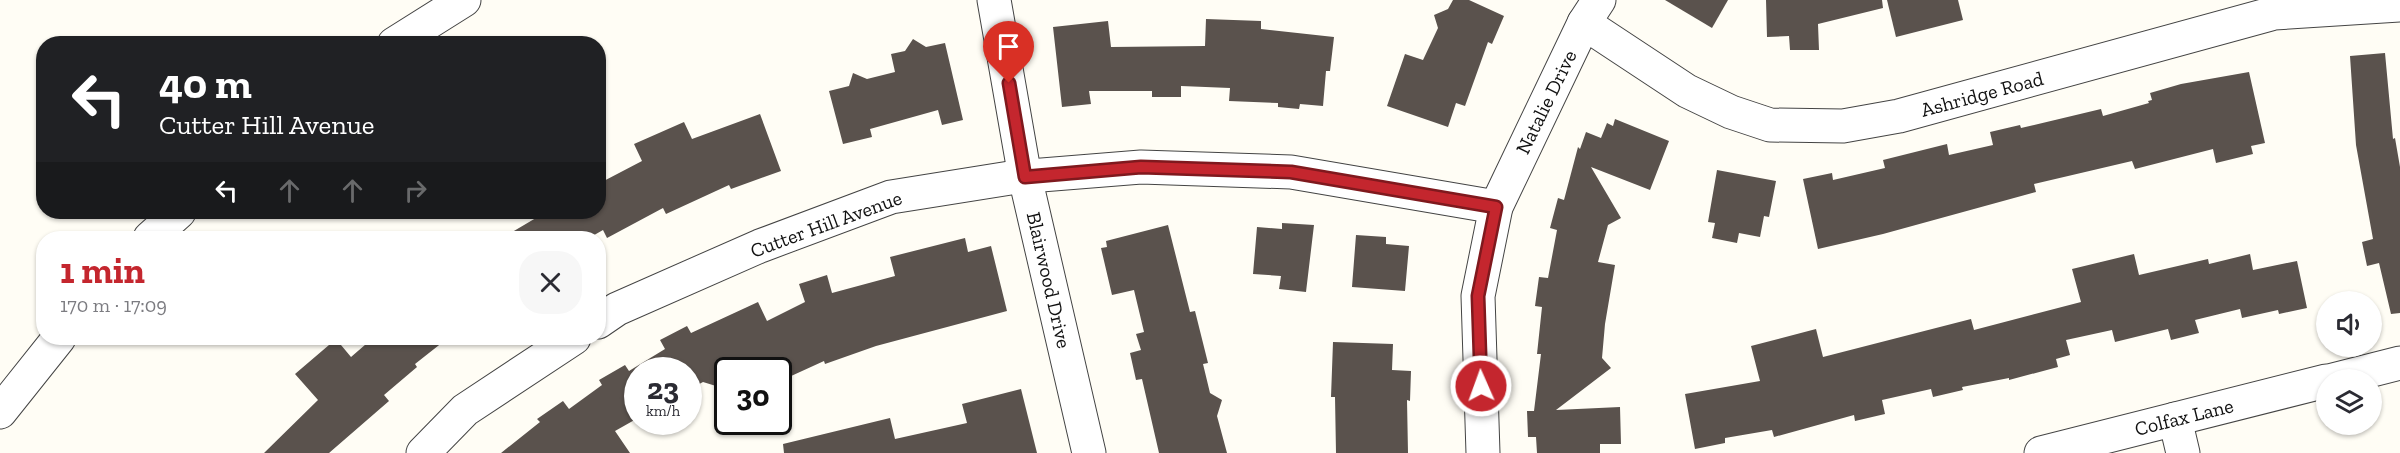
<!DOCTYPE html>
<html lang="en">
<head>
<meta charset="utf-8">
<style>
	:root { --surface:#fff; --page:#f7f7f7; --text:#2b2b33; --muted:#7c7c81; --accent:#c4262e }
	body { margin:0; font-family:"Zilla Slab",serif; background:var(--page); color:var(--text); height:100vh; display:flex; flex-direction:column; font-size:22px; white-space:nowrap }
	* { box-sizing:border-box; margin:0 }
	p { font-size:20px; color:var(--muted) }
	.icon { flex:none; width:33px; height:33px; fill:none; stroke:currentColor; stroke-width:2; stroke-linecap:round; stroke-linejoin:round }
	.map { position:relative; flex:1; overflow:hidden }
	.drawer { position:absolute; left:36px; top:231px; width:570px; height:114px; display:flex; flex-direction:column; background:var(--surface); border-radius:24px; box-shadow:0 2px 4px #0004 }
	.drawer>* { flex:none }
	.hud { position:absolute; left:36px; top:36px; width:570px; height:183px; border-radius:24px; box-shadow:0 2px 4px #0004; background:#202124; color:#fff; overflow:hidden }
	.buttons { position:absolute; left:2316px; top:291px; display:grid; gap:12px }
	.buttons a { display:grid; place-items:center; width:66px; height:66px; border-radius:50%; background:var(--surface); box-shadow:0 2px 4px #0004; font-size:30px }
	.speed { position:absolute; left:624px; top:357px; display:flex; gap:12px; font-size:30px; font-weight:700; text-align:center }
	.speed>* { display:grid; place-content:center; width:78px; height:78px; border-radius:50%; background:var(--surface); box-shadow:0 2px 4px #0004; line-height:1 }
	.speed small { font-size:15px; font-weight:400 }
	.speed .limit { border:3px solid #111; border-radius:9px; background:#fff; color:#111 }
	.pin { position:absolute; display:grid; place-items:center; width:51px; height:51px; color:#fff; margin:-62px -26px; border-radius:50% 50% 50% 0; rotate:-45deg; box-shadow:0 0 6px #0007 }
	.pin .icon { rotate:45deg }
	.me { position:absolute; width:66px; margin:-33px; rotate:358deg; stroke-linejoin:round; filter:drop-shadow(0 0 4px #0008) }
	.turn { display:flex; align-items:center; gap:21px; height:126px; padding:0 24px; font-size:27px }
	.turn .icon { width:78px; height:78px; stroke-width:2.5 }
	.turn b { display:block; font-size:42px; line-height:51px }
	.lanes { display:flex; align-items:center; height:57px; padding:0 24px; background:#0003; justify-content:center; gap:30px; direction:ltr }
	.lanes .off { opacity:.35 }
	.round { display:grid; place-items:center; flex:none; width:63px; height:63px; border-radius:24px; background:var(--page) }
	.overview { display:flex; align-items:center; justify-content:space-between; height:102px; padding:0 24px }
	h1 { font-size:36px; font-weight:800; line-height:45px; color:var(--accent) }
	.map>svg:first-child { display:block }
</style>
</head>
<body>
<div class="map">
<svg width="2400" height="453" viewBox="0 0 2400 453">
	<rect width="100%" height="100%" fill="#fffdf5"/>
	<g fill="#5a524d">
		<polygon points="1453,0 1469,0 1504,16 1492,44 1488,42 1465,106 1456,103 1448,127 1387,106 1405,54 1423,60 1438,28 1434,15 1448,9"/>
		<polygon points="1665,0 1728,0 1712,28"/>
		<polygon points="1766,0 1882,0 1883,8 1818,24 1819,50 1790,50 1789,36 1767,37"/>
		<polygon points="1887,0 1958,0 1963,20 1896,37"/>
		<polygon points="1206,19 1261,21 1261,29 1334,37 1330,71 1326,71 1323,106 1300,104 1299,109 1278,107 1278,103 1229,101 1230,88 1181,86 1181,97 1152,97 1152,91 1089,91 1091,104 1062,107 1053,27 1108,21 1111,47 1205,46"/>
		<polygon points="913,39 926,47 945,43 963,120 942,125 938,110 870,129 872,137 843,144 829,91 849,86 853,73 867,79 895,72 891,54 905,51"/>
		<polygon points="2385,53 2393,139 2395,138 2400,167 2400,313 2391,314 2379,263 2367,266 2362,242 2373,239 2356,145 2350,56"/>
		<polygon points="2249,72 2265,143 2251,146 2253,154 2216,163 2213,149 2135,169 2132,161 2034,184 2036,192 1883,234 1818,249 1803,179 1832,173 1833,180 1885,168 1883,160 1947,144 1949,155 1993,145 1990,132 2020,125 2021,128 2101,109 2103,116 2149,103 2148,101 2152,100 2150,93 2181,84"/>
		<polygon points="760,114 781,171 731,189 729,185 666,214 663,208 607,238 603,230 589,238 502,238 546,212 598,212 598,184 642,161 634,144 684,122 692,139"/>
		<polygon points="1615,119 1669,141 1650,190 1591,167 1621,218 1608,225 1598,262 1615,265 1605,324 1602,358 1611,368 1556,410 1620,407 1621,444 1600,444 1600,453 1537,453 1536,437 1528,437 1527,411 1534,411 1541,354 1537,354 1542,307 1535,306 1539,277 1548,278 1557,230 1550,228 1558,198 1564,200 1578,147 1580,149 1586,132 1601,138 1607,123 1613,126"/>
		<polygon points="1717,170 1776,181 1769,217 1764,216 1760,237 1739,233 1737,243 1712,238 1715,223 1708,222"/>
		<polygon points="1282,223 1314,225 1306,292 1279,289 1281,276 1253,274 1257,227 1282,229"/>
		<polygon points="1168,225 1190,312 1195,311 1208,363 1203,364 1210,393 1222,400 1217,416 1227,453 1159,453 1142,379 1136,380 1130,353 1141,350 1136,334 1144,332 1134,290 1112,295 1101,248 1107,247 1106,241"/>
		<polygon points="1356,235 1386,237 1386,244 1409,246 1405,291 1352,287"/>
		<polygon points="965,238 968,252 991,246 1007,311 876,346 825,364 824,361 778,382 778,370 755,370 749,359 719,374 716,386 703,382 688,390 688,370 638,370 638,418 615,431 630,453 501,453 540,422 537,419 563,401 569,409 602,385 599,380 625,365 629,371 665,349 660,340 687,326 691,333 758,302 767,321 805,302 799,284 827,275 832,293 895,276 890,257"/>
		<polygon points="2134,254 2139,275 2208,259 2209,264 2250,254 2253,270 2297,261 2307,308 2279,314 2278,310 2242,318 2240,309 2195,320 2199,333 2171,340 2168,329 2115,342 2112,330 2066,340 2070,355 2056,359 2058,367 2009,380 2009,378 1962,387 1963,390 1933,397 1931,389 1882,400 1885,414 1855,421 1854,415 1774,437 1772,430 1725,438 1725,443 1695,449 1685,394 1760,381 1751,346 1816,329 1823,357 1971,319 1974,330 2081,302 2072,269"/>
		<polygon points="373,338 448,338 415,364 417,367 384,395 389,401 329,453 264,453 318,400 295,374 336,339 351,357"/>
		<polygon points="1333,342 1393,344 1392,370 1411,371 1410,401 1407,400 1408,453 1336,453 1335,397 1331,397"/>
		<polygon points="1021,389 1037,453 784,453 783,444 890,418 895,439 967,423 962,404"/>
	</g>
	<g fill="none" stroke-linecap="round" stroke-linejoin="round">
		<g stroke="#444" stroke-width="35">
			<g id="minor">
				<polyline points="994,0 1025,177 1089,453"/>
				<polyline points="1584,23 1687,91 1731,112 1770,125 1843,126 1899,116 2274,13 2400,5"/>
				<polyline points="394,44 464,0"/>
				<polyline points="150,238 179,212"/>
				<polyline points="598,322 617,309 760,246 891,197 1016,177 1141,167 1291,172 1496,207"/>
				<polyline points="2333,380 2400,363"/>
				<polyline points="0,412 59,338"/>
				<polyline points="2175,419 2183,453"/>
				<polyline points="423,453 465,410 574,338"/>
				<polyline points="1483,453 1478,296 1496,207 1584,23 1599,0"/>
				<polyline points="2041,453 2326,381"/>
			</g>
		</g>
		<use href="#minor" stroke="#fff" stroke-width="33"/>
	</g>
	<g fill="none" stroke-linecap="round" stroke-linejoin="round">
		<g stroke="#7f191e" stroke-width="15">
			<polyline id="route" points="1009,83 1025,177 1141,167 1291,172 1496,207 1478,296 1481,386"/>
		</g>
		<use href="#route" stroke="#c4262e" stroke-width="10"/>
	</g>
	<g text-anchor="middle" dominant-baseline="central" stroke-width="6" stroke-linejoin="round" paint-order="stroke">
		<g font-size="20" fill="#111" stroke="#fff">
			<text transform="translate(1982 94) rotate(-15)">Ashridge Road</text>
			<text transform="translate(1546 102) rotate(-64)">Natalie Drive</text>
			<text transform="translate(826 224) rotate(-20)">Cutter Hill Avenue</text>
			<text transform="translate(1049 280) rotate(77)">Blairwood Drive</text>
			<text transform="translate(2184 417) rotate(-14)">Colfax Lane</text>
		</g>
	</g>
</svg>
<div class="buttons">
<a><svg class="icon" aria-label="sound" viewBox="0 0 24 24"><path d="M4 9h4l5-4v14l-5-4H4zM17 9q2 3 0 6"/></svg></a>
<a><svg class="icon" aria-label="layers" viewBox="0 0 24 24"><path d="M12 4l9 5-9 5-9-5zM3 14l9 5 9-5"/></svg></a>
</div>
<div class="speed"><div>23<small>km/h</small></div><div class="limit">30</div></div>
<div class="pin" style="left:1009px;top:83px;background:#d93025"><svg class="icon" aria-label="arrive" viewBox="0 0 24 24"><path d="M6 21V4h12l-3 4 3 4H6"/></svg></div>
<svg class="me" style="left:1481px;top:386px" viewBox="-20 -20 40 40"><circle r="17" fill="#c4262e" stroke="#fff" stroke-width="3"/><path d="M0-11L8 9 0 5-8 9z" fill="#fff"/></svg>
<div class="hud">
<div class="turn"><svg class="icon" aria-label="left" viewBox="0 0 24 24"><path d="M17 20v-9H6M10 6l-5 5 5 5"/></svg><div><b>40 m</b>Cutter Hill Avenue</div></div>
<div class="lanes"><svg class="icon" aria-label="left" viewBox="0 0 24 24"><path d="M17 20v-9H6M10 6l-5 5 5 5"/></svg><svg class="icon off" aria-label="ahead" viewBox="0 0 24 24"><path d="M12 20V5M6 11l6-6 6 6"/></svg><svg class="icon off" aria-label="ahead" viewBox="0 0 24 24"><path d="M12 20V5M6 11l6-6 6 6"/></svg><svg class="icon off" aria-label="right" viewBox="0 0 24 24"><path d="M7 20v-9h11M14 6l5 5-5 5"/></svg></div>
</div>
<section class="drawer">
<div class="overview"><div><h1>1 min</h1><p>170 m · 17:09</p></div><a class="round"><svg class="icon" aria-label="close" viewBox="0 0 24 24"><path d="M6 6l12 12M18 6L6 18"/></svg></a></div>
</section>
</div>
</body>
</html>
